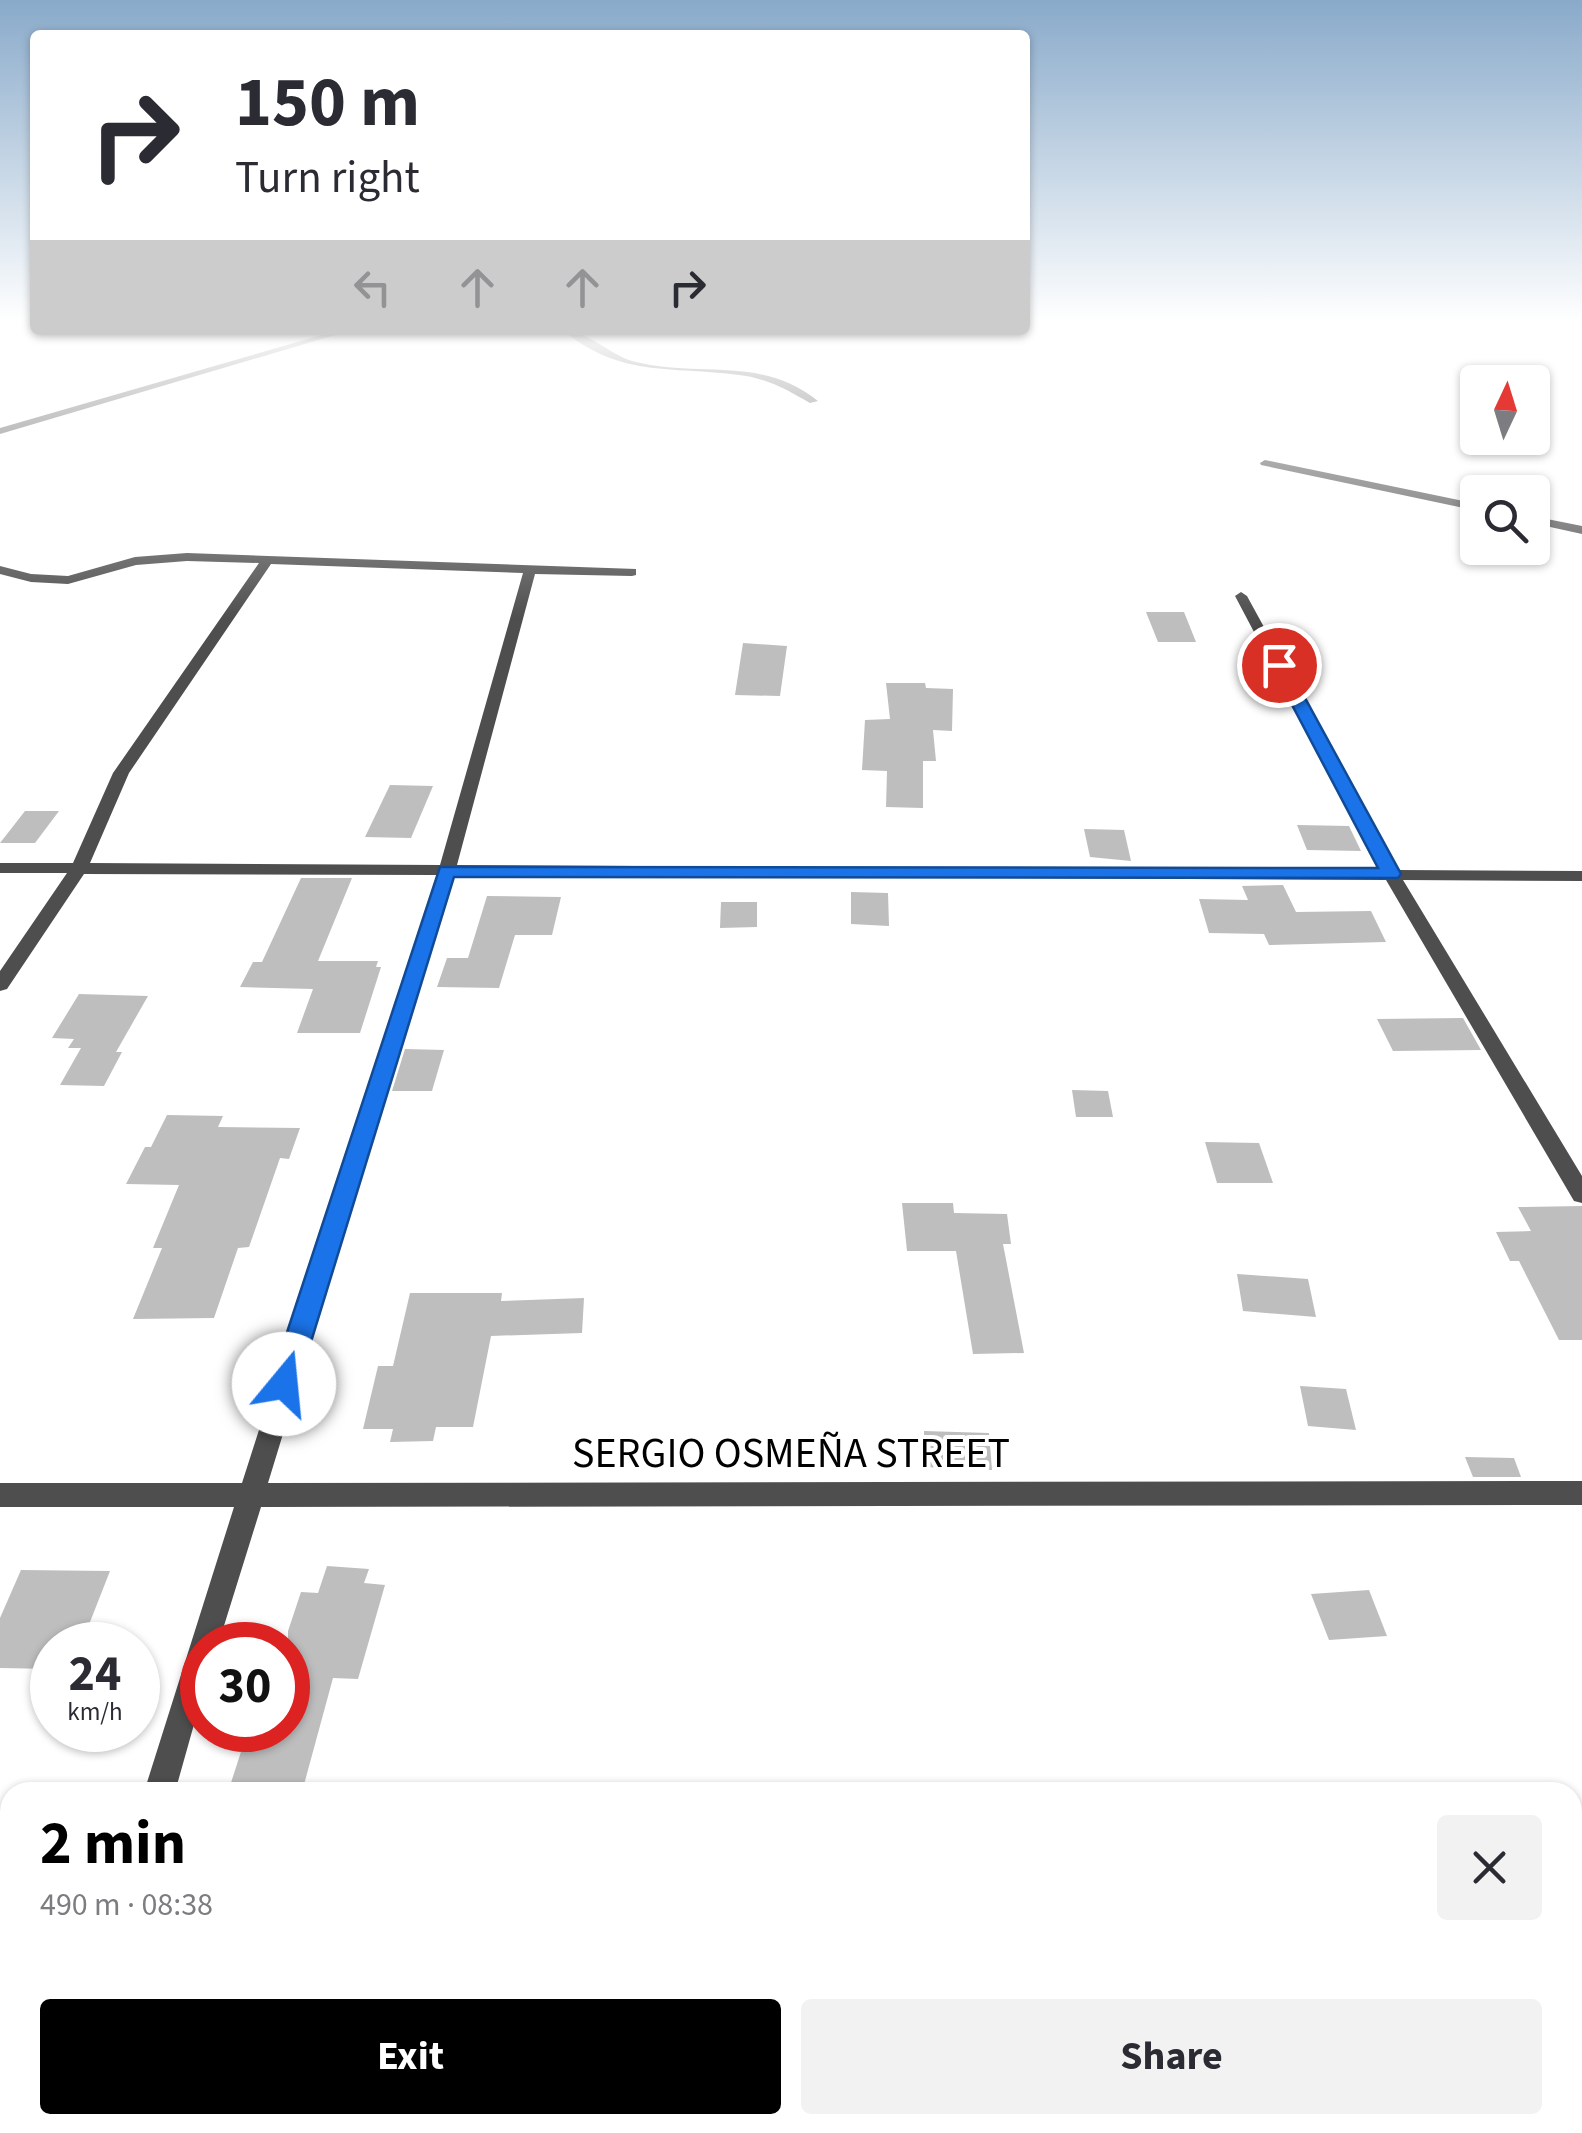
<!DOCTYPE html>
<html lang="en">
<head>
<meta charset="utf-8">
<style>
	:root { --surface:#fff; --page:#f2f2f3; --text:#2b2b33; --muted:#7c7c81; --accent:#000 }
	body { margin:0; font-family:"Source Sans 3",sans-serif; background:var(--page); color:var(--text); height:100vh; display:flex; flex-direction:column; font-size:38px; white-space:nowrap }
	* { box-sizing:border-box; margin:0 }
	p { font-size:32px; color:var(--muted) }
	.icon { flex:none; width:55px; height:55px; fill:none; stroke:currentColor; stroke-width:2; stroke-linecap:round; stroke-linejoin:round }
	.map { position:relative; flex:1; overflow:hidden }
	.panel { position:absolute; left:0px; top:1782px; width:1582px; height:352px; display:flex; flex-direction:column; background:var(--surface); border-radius:30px 30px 0 0; box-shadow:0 2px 8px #0004 }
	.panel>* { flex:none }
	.banner { position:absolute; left:30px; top:30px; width:1000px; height:305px; border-radius:10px; box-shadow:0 2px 8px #0004; background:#fff; color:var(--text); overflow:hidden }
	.needle { width:65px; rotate:4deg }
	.controls { position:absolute; left:1460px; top:365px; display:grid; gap:20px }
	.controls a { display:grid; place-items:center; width:90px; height:90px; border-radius:10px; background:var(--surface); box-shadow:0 2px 8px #0004; font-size:50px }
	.speed { position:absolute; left:30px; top:1622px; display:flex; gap:20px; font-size:50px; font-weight:700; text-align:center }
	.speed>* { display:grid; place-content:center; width:130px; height:130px; border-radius:50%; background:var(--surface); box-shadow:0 2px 8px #0004; line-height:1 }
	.speed small { font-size:25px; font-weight:400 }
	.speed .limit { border:15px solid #d22; background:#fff; color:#111 }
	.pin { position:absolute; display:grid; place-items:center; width:85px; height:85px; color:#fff; margin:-42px; border:5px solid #fff; border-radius:50%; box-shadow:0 2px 10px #0007 }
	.me { position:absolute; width:110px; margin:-55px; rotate:17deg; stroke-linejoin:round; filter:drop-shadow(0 0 8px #0008) }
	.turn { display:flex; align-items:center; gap:35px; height:210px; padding:0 40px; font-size:45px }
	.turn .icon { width:130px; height:130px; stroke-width:2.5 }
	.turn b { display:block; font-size:70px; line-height:85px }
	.lanes { display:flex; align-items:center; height:95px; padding:0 40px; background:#0003; justify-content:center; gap:50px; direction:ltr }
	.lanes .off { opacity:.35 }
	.round { display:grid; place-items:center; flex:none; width:105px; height:105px; border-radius:10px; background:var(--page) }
	.overview { display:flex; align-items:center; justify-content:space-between; height:170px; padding:0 40px }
	h1 { font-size:60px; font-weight:700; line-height:75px; color:var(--accent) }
	.action { display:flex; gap:20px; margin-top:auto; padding:20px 40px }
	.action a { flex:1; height:115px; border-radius:10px; background:var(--accent); color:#fff; font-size:40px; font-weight:700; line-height:115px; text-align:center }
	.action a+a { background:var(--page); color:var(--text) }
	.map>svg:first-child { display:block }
</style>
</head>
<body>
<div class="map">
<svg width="1582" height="2133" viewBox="0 0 1582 2133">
	<rect width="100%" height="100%" fill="#fff"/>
	<g fill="#bebebe">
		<polygon points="1146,612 1184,612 1196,642 1158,642"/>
		<polygon points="743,643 787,646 780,696 735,695"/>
		<polygon points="886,683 925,683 926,688 953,689 952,731 933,730 936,761 923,761 923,808 886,807 887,771 862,770 865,720 890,719"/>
		<polygon points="390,785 433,786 411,838 365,837"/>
		<polygon points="25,811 59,811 35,843 0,843"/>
		<polygon points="1297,825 1349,826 1361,851 1307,850"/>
		<polygon points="1084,829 1124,830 1131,861 1090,857"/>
		<polygon points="301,878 352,878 318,961 378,961 376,967 381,967 360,1033 297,1033 313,989 240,987 253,962 262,962"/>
		<polygon points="1283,885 1296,912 1371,911 1386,942 1269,945 1264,934 1209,933 1199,899 1248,900 1242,886"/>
		<polygon points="851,892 888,893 889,926 851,924"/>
		<polygon points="487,896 561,897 552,935 515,935 499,988 437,987 447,958 468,958"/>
		<polygon points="721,902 757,902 757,927 720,928"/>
		<polygon points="79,994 148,996 116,1052 122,1052 104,1086 60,1085 81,1048 68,1048 74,1039 52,1038"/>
		<polygon points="1463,1018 1481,1050 1393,1051 1377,1019"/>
		<polygon points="405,1049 444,1050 432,1091 392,1091"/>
		<polygon points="1072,1090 1108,1091 1113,1117 1076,1117"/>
		<polygon points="167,1115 223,1116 218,1127 300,1128 289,1159 280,1158 249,1247 238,1248 214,1318 133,1319 162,1248 153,1248 179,1185 126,1184 145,1147 151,1147"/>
		<polygon points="1205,1142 1259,1143 1273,1183 1217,1183"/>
		<polygon points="902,1203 953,1203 954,1213 1007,1214 1011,1244 1003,1244 1024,1353 973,1354 956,1251 907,1251"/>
		<polygon points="1582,1206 1582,1340 1559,1340 1519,1261 1510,1261 1496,1232 1531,1231 1518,1207"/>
		<polygon points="1237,1274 1308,1279 1316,1317 1243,1311"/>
		<polygon points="410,1293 502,1293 501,1301 584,1298 582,1333 491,1336 473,1427 436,1427 433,1441 390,1442 393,1429 363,1429 378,1366 393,1366"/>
		<polygon points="1300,1386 1346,1389 1356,1430 1308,1426"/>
		<polygon points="924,1431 989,1433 992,1470 924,1467"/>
		<polygon points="1465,1457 1514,1458 1521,1477 1473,1477"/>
		<polygon points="327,1566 369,1569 364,1583 385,1585 358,1679 333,1678 302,1792 228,1792 248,1730 288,1730 288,1631 301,1592 318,1593"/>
		<polygon points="21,1570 110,1571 81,1645 52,1645 52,1669 0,1668 0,1618"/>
		<polygon points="1369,1590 1387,1636 1329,1640 1311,1594"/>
	</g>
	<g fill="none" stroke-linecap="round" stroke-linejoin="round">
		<g fill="#4e4e4e" fill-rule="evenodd">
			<polygon points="339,330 352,330 0,434 0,428"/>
			<path d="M563,330C586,330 609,354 632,361C697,379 759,354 818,401L810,403C789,391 770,380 746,376C677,365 622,380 563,330Z"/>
			<polygon points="1265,460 1478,504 1478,511 1261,465 1260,463"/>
			<polygon points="1532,516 1582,526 1582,534 1532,523"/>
			<path d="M187,553L636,569V575L632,576L535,574L457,865L1380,870L1235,596L1241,592L1247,596L1397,870L1582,871V881L1403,880L1582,1176V1203L1574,1201L1386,880L454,875L268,1483L1582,1481V1505L261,1507L218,1645H202V1696L175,1792H144L234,1507H0V1483H242L437,875L84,874L7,989L0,991V971L67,873H0V863H73L113,773L259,563L187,561L136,565L68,584L31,582L0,574V566L31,574L68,576L135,557ZM271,564L523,573L440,865L90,863L129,773Z"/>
			<polygon points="39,2125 75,2125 73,2133 37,2133"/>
		</g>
	</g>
	<linearGradient id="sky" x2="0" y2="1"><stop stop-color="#89aaca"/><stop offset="0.52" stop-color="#fff"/><stop offset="1" stop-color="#fff" stop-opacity="0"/></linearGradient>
	<rect width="1582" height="619" fill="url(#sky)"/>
	<polygon fill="#1a73e8" stroke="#114b97" stroke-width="2.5" points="1279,661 1287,665 1401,874 1398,878 454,877 298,1384 294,1393 284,1396 274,1393 270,1384 440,867 1378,868 1271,665"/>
	<g text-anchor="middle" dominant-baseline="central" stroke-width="8" stroke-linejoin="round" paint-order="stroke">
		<g font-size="42" fill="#000" stroke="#fff">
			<text x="791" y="1454">SERGIO OSMEÑA STREET</text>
		</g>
	</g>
</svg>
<div class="controls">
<a><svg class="needle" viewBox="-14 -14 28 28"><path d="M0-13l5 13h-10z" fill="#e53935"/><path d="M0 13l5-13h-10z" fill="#7c7c81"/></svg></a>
<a><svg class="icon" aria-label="search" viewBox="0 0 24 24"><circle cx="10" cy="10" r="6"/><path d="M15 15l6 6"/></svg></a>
</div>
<div class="speed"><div>24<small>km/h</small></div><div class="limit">30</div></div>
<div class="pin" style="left:1279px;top:665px;background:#d93025"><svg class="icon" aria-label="arrive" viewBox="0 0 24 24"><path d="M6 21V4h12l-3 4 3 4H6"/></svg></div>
<svg class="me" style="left:284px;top:1384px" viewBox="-20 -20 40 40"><circle r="19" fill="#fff"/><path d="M0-13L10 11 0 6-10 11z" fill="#1a73e8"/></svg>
<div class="banner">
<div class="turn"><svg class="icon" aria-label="right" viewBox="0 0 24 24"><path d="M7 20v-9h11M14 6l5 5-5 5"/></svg><div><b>150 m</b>Turn right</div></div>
<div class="lanes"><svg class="icon off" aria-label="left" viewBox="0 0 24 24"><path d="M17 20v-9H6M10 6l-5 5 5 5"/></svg><svg class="icon off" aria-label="ahead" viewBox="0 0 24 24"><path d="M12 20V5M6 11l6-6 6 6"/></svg><svg class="icon off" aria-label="ahead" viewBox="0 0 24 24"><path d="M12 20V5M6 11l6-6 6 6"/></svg><svg class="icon" aria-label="right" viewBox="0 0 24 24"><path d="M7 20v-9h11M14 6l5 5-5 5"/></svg></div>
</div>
<section class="panel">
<div class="overview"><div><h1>2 min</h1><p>490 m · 08:38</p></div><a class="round"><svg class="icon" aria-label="close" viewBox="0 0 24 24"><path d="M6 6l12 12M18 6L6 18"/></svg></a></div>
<div class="action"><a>Exit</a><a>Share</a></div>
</section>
</div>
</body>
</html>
